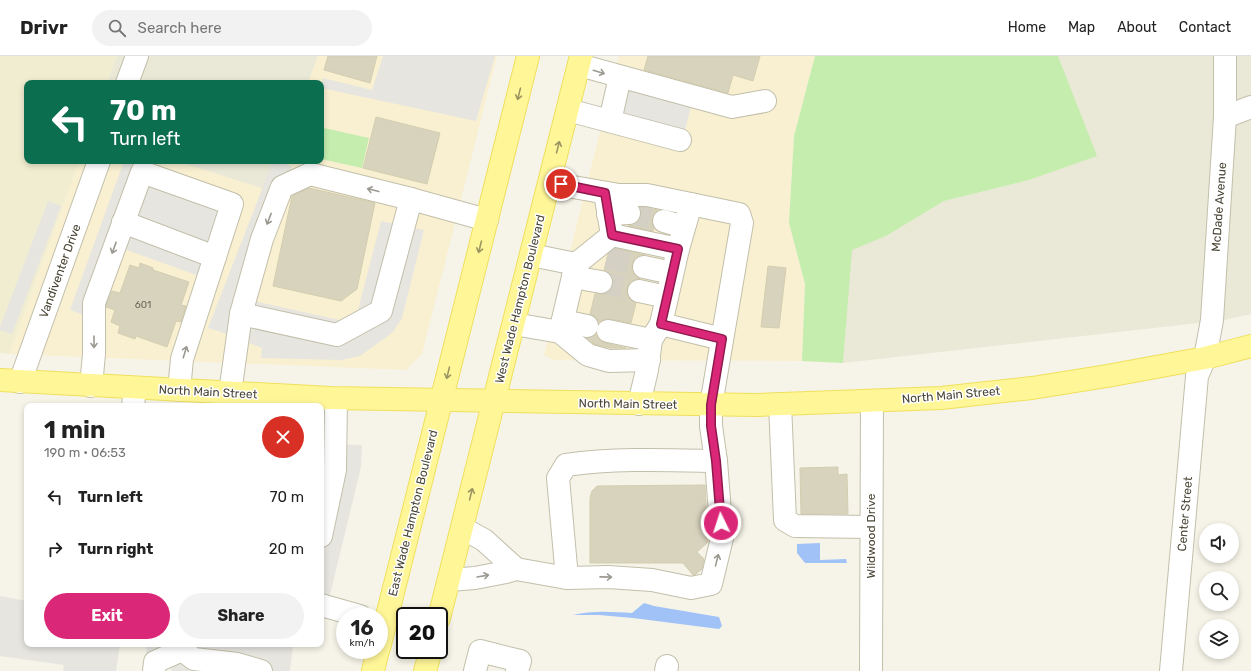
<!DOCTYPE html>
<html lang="en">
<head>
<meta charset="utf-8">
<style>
	:root { --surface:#fff; --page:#f2f2f2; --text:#222; --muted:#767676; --line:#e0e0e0; --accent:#db2777 }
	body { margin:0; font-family:Rubik,sans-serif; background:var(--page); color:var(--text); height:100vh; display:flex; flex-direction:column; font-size:15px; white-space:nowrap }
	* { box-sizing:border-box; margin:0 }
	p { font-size:13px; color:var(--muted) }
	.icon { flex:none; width:22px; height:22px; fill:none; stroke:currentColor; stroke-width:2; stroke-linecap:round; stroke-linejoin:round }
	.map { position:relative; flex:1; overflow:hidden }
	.panel { position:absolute; left:24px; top:347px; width:300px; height:244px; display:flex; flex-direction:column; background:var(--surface); border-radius:8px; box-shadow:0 2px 6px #0003 }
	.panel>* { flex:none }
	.top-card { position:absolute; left:24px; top:24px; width:300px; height:84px; border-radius:8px; box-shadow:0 2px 6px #0003; background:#0b6e4f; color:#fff; overflow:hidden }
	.controls { position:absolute; left:1199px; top:467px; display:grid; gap:8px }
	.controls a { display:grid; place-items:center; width:40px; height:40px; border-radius:50%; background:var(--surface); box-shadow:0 2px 6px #0003; font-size:20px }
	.speed { position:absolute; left:336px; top:551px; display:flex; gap:8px; font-size:20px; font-weight:700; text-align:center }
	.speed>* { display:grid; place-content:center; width:52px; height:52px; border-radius:50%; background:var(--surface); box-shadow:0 2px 6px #0003; line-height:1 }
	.speed small { font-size:10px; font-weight:400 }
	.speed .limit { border:2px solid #111; border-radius:6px; background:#fff; color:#111 }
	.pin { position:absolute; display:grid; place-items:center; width:34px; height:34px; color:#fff; margin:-17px; border:2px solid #fff; border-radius:50%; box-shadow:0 1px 4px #0007 }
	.me { position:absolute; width:44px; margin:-22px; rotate:356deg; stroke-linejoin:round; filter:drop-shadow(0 0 3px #0008) }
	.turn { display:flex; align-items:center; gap:14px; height:84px; padding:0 20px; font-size:18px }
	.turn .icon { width:52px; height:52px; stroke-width:2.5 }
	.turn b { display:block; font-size:28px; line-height:34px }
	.round { display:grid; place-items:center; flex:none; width:42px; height:42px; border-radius:21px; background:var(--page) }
	.overview { display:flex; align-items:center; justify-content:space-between; height:68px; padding:0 20px }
	h1 { font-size:24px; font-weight:700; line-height:30px }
	.action { display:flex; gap:8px; margin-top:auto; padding:8px 20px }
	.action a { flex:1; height:46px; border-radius:24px; background:var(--accent); color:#fff; font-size:16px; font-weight:700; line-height:46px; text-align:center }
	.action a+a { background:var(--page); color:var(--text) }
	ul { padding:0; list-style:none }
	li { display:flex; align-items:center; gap:12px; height:52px; padding:0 20px }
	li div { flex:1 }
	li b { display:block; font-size:15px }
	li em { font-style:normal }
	header { display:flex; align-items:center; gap:24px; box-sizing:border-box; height:56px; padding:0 20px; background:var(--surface); border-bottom:1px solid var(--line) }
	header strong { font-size:19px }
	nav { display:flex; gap:22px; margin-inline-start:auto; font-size:14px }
	.search { width:280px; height:36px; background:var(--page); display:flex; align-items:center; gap:10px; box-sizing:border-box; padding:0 14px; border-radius:22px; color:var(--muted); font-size:15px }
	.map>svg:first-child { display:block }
</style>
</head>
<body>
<header>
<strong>Drivr</strong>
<div class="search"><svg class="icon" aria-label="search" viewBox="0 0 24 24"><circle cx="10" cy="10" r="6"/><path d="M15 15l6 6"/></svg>Search here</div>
<nav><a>Home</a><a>Map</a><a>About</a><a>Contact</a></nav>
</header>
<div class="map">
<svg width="1251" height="615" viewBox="0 0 1251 615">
	<rect width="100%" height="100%" fill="#f6f4e8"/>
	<g fill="#eae8d6">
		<polygon points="117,0 318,0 308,27 107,27"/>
		<polygon points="1058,0 1251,0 1251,258 1225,264 843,307 851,194 886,180 944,145 1029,124 1096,100"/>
		<polygon points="176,105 279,105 268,135"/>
	</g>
	<g fill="#f9f0d2">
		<polygon points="318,0 497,0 422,298 406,314 9,298 79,105 176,105 268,134 279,105 321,105 321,27 308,27"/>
		<polygon points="619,0 815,0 794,80 789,167 805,228 802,305 553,304 544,299"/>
	</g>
	<polygon fill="#f0edd1" points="0,0 117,0 107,27 27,27 27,105 79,105 9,298 0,297"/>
	<g fill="#c4edae">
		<polygon points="815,0 1058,0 1097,100 1029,124 944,145 886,180 852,194 843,307 802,305 805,228 789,167 794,80"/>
		<polygon points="324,72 369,82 362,112 321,103 321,87"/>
	</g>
	<g fill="#e7e5e0">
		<polygon points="383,0 495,0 476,65 321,32 323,22 372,34"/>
		<polygon points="626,29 692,47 680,93 613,75"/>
		<polygon points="124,105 134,105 239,143 210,224 113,189 86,260 70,254"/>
		<polygon points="273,105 279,105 292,111 283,136 250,244 339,264 358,254 381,165 424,174 402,262 392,277 360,300 341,304 261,302 262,292 221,276 208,272"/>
		<polygon points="48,145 61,150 12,278 0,274 0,271"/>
		<polygon points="321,388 362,389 361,411 321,576"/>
		<polygon points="0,540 27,545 27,588 120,588 116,615 63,615 64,609 0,600"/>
		<polygon points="147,588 276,588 293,590 290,615 171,615 172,608 145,605"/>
	</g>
	<g fill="#a0c2f7">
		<polygon points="820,487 820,504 846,503 847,507 805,507 797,497 797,488"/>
		<path d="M644,547L654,550L719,561L722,570L719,573L633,562L599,559H573C593,554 613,556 632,557Z"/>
	</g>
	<g fill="#d8d3bd" stroke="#d4cdaf">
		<polygon points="328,0 377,0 370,27 324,14"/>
		<polygon points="648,0 760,0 753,25 733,19 728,37 644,14"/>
		<polygon points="376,61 440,77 427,128 363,112"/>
		<polygon points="309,132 375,147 357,233 341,245 273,230 292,140"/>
		<polygon points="640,152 658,154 655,156 652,162 652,167 654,173 653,175 628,170 635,168 640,163 641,157"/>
		<polygon points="615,192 645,199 640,199 635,202 632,208 632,215 635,220 640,223 635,223 630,226 627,232 627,239 631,244 636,247 631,267 610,263 604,263 599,266 596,261 590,258 595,238 606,238 611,234 613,229 613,221 609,217 604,214 608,198"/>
		<polygon points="140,207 153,212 153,214 189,226 181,249 186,250 181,266 176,265 167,291 136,280 135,283 118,277 120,270 111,266 115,254 106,251 106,249 112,235 120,237 130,209 139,212"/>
		<polygon points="768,210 786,212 779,272 761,271"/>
		<polygon points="596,279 600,285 605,287 626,292 611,292 594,288 587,282"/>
		<polygon points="838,411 838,419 847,418 848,458 801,458 800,412"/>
		<polygon points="705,429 708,486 697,496 704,503 702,513 696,518 693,519 683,507 590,507 590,442 592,435 597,430"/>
	</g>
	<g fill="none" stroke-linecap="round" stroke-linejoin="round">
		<g stroke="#d4d1c4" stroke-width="22" stroke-dasharray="22 11" stroke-linecap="butt">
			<polyline points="629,157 664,165"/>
			<polyline points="607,202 644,211"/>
			<polyline points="601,226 639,235"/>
		</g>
		<g stroke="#c2bfaa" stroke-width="24">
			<g id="minor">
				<polyline points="579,9 732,51 765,45"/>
				<polyline points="127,27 137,0"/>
				<polyline points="568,54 680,84"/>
				<polyline points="1225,61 1251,51"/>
				<polyline points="610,65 620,21"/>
				<polyline points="605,137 612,179"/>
				<polyline points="608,158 629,157"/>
				<polyline points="664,165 684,171"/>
				<polyline points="123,166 215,201"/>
				<polyline points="678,193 691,148"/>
				<polyline points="531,199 576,208 612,179 678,193 661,268 722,283"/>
				<polyline points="644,211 672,217"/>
				<polyline points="573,221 601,226"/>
				<polyline points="639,235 667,241"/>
				<polyline points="241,258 262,183 282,131 310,118 411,143"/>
				<polyline points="563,265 587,270"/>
				<polyline points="514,268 560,276 576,208"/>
				<polyline points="608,275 651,284"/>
				<polyline points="560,276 588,299 609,305 649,304"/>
				<polyline points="20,326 99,105"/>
				<polyline points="91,330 94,298 94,247 142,116 232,148 182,303 179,334"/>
				<polyline points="230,337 241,258 337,279 381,255 411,143 487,164"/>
				<polyline points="639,348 647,314 651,284 661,268"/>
				<polyline points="780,348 785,464 795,470 871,471"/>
				<polyline points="133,350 135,332"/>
				<polyline points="462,472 484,484 516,513"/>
				<polyline points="321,480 335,414 336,343"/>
				<path d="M567,522L558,422L566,409C616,402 666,404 716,405"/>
				<polyline points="449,524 475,522 506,516 516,513 567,522 608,521 652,524 691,532 711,528 722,482 716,405 711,370 711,349 742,167 739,158 647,139 619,139 573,131 550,125"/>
				<polyline points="321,549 360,560"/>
				<polyline points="183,588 182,594 194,603 237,608 261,615"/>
				<polyline points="154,615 155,606 182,594"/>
				<polyline points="475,615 480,595 520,605 517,615"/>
				<polyline points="666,615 667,610"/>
				<polyline points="871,615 872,345"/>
				<polyline points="1171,615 1197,320 1205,302 1212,264 1225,61 1225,0"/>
			</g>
		</g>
		<g stroke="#efe05d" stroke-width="24">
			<g id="major">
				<polyline points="0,324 330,342 756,349 941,342 1032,332 1107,320 1205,302 1251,290"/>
				<polyline points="439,562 581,0"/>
				<polyline points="379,592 528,0"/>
				<polyline points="373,615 378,594"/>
				<polyline points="425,615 431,594"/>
			</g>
		</g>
		<use href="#minor" stroke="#fff" stroke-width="22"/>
		<use href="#major" stroke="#fff698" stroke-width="22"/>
	</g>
	<defs><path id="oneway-shaft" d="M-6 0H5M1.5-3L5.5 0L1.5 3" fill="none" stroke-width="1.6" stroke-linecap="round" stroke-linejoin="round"/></defs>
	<g stroke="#9b9990">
		<use href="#oneway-shaft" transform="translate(599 16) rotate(17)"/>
		<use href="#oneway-shaft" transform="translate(373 134) rotate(-166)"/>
		<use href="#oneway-shaft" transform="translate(269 163) rotate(111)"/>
		<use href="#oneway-shaft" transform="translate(114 192) rotate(110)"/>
		<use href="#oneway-shaft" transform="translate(94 286) rotate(90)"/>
		<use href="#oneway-shaft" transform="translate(185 296) rotate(-73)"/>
		<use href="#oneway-shaft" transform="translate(717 504) rotate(-76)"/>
		<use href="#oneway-shaft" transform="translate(483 520) rotate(-10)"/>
		<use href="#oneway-shaft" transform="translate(606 521) rotate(1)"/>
	</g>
	<g stroke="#9b9562">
		<use href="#oneway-shaft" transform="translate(519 38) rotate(104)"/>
		<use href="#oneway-shaft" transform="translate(558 91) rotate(-76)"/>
		<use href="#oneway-shaft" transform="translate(480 191) rotate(104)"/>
		<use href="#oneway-shaft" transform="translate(448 317) rotate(104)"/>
		<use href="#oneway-shaft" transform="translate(471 438) rotate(-76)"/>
	</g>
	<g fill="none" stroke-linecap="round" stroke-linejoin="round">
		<g stroke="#8e194d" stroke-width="10">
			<polyline id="route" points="561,128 605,137 612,179 678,193 661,268 722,283 711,349 711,370 716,405 721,467"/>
		</g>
		<use href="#route" stroke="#db2777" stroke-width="7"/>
	</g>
	<g text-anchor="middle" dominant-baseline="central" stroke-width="3" stroke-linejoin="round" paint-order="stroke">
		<g font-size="10" fill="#6e6958">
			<text x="143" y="249">601</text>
		</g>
		<g font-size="12" fill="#4a4636" stroke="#fff">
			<text transform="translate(1219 151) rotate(-86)">McDade Avenue</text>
			<text transform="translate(60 215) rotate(-70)">Vandiventer Drive</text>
			<text transform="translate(520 243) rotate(-76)">West Wade Hampton Boulevard</text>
			<text transform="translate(208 336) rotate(3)">North Main Street</text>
			<text transform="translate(951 339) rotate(-5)">North Main Street</text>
			<text transform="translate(628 348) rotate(1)">North Main Street</text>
			<text transform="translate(413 457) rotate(-76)">East Wade Hampton Boulevard</text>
			<text transform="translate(1185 458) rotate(-85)">Center Street</text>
			<text transform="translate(871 480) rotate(-90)">Wildwood Drive</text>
		</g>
	</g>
</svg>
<div class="controls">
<a><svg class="icon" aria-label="sound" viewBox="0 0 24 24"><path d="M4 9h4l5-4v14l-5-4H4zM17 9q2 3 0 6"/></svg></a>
<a><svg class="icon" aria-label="search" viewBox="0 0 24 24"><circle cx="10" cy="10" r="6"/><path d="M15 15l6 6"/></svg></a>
<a><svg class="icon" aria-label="layers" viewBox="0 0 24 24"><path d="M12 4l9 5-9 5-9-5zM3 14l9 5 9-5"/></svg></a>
</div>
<div class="speed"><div>16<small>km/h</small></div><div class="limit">20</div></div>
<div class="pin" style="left:561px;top:128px;background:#d93025"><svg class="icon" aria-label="arrive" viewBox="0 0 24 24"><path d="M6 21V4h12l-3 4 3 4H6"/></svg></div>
<svg class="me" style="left:721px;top:467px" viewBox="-20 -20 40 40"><circle r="17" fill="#db2777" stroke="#fff" stroke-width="3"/><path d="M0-11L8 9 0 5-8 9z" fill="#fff"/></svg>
<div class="top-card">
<div class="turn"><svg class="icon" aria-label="left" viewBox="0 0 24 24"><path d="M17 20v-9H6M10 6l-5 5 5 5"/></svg><div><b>70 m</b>Turn left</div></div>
</div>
<section class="panel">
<div class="overview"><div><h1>1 min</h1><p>190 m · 06:53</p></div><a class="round" style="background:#d93025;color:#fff"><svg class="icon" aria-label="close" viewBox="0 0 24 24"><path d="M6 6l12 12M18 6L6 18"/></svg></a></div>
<ul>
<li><svg class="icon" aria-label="left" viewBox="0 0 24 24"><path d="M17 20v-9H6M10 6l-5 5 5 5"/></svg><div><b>Turn left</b></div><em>70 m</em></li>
<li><svg class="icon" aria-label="right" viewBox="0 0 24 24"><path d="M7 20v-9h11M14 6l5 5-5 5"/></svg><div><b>Turn right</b></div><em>20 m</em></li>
</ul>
<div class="action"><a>Exit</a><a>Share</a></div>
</section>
</div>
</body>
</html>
